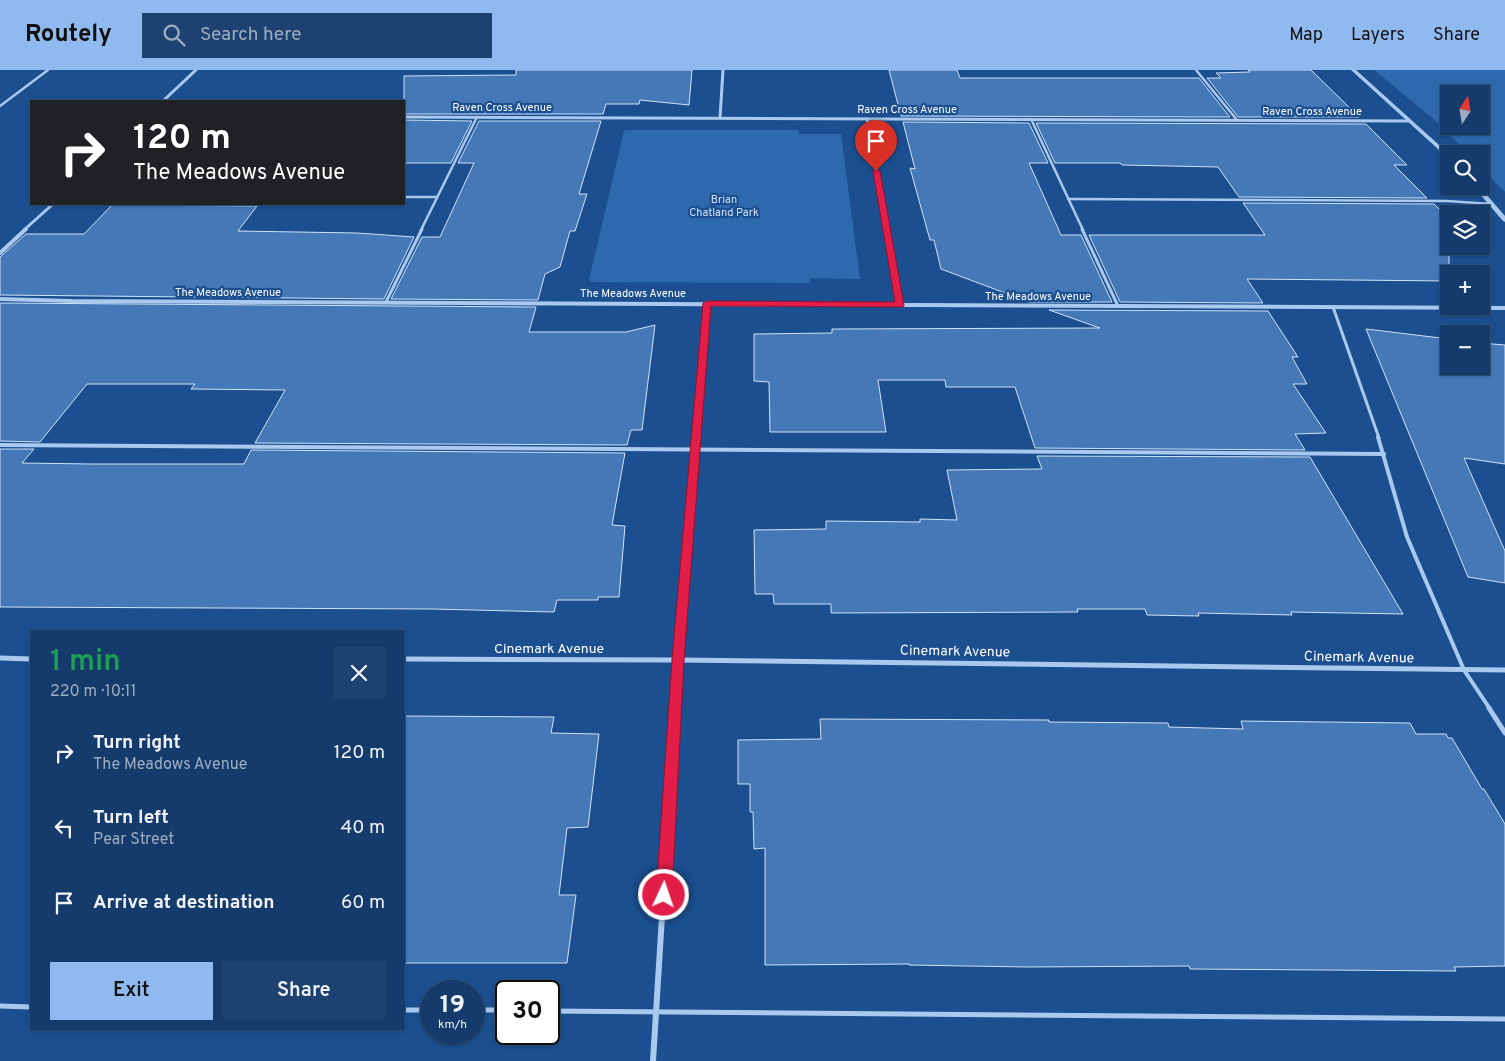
<!DOCTYPE html>
<html lang="en">
<head>
<meta charset="utf-8">
<style>
	:root { --surface:#143b6b; --page:#1d4271; --text:#f1f3f6; --muted:#9dadc1; --line:#33557e; --accent:#90b9f0 }
	body { margin:0; font-family:Overpass,sans-serif; background:var(--page); color:var(--text); height:100vh; display:flex; flex-direction:column; font-size:19px; white-space:nowrap }
	* { box-sizing:border-box; margin:0 }
	p { font-size:16px; color:var(--muted) }
	.icon { flex:none; width:28px; height:28px; fill:none; stroke:currentColor; stroke-width:2; stroke-linecap:round; stroke-linejoin:round }
	.map { position:relative; flex:1; overflow:hidden }
	.panel { position:absolute; left:30px; top:560px; width:375px; height:400px; display:flex; flex-direction:column; background:var(--surface); border-radius:0px; box-shadow:0 1px 4px #0004,0 0 0 1px var(--line) }
	.panel>* { flex:none }
	.guide { position:absolute; left:30px; top:30px; width:375px; height:105px; border-radius:0px; box-shadow:0 1px 4px #0004,0 0 0 1px var(--line); background:#202124; color:#fff; overflow:hidden }
	.needle { width:32px; rotate:12deg }
	.controls { position:absolute; left:1440px; top:15px; display:grid; gap:10px }
	.controls a { display:grid; place-items:center; width:50px; height:50px; border-radius:0px; background:var(--surface); box-shadow:0 1px 4px #0004,0 0 0 1px var(--line); font-size:25px }
	.speed { position:absolute; left:420px; top:910px; display:flex; gap:10px; font-size:25px; font-weight:700; text-align:center }
	.speed>* { display:grid; place-content:center; width:65px; height:65px; border-radius:50%; background:var(--surface); box-shadow:0 1px 4px #0004,0 0 0 1px var(--line); line-height:1 }
	.speed small { font-size:12px; font-weight:400 }
	.speed .limit { border:2px solid #111; border-radius:8px; background:#fff; color:#111 }
	.pin { position:absolute; display:grid; place-items:center; width:42px; height:42px; color:#fff; margin:-51px -21px; border-radius:50% 50% 50% 0; rotate:-45deg; box-shadow:0 0 5px #0007 }
	.pin .icon { rotate:45deg }
	.me { position:absolute; width:55px; margin:-28px; rotate:3deg; stroke-linejoin:round; filter:drop-shadow(0 0 4px #0008) }
	.turn { display:flex; align-items:center; gap:18px; height:105px; padding:0 20px; font-size:22px }
	.turn .icon { width:65px; height:65px; stroke-width:2.5 }
	.turn b { display:block; font-size:35px; line-height:42px }
	.round { display:grid; place-items:center; flex:none; width:52px; height:52px; border-radius:0px; background:var(--page) }
	.overview { display:flex; align-items:center; justify-content:space-between; height:85px; padding:0 20px }
	h1 { font-size:30px; font-weight:600; line-height:38px; color:#1e9e55 }
	.button { display:flex; gap:10px; margin-top:auto; padding:10px 20px }
	.button a { flex:1; height:58px; border-radius:0px; background:var(--accent); color:#111; font-size:20px; font-weight:600; line-height:58px; text-align:center }
	.button a+a { background:var(--page); color:var(--text) }
	ul { padding:0; list-style:none }
	li { display:flex; align-items:center; gap:15px; height:75px; padding:0 20px }
	li div { flex:1 }
	li b { display:block; font-size:19px }
	li em { font-style:normal }
	header { display:flex; align-items:center; gap:30px; box-sizing:border-box; height:70px; padding:0 25px; background:var(--accent); color:#111 }
	header strong { font-size:24px }
	nav { display:flex; gap:28px; margin-inline-start:auto; font-size:18px }
	.search { width:350px; height:45px; background:var(--page); display:flex; align-items:center; gap:12px; box-sizing:border-box; padding:0 18px; border-radius:0px; color:var(--muted); font-size:19px }
	.map>svg:first-child { display:block }
</style>
</head>
<body>
<header>
<strong>Routely</strong>
<div class="search"><svg class="icon" aria-label="search" viewBox="0 0 24 24"><circle cx="10" cy="10" r="6"/><path d="M15 15l6 6"/></svg>Search here</div>
<nav><a>Map</a><a>Layers</a><a>Share</a></nav>
</header>
<div class="map">
<svg width="1505" height="991" viewBox="0 0 1505 991">
	<rect width="100%" height="100%" fill="#1b4f8f"/>
	<g fill="#2e69ad" fill-rule="evenodd">
		<path d="M1374,0H1505V122L1481,97V84H1468L1436,51ZM1449,24H1481V56H1449Z"/>
		<polygon points="626,60 798,60 799,64 841,64 860,209 810,208 810,213 591,212 589,210 624,61"/>
	</g>
	<g fill="#4478b7" stroke="#cfe3fa">
		<polygon points="516,0 692,0 689,35 640,30 639,34 606,34 603,44 404,44 404,6 516,5"/>
		<polygon points="889,0 957,0 960,8 1199,8 1230,47 901,46"/>
		<polygon points="1248,0 1311,0 1359,47 1238,47 1207,8 1221,8 1216,3 1250,2"/>
		<polygon points="404,50 472,51 451,93 404,93"/>
		<polygon points="479,51 601,51 579,124 587,124 575,161 570,161 560,197 545,204 538,230 391,229 422,167 440,167 474,93 458,93"/>
		<polygon points="903,52 1029,53 1048,93 1029,93 1061,165 1081,165 1112,232 1029,232 941,199 934,170 930,170 910,98 915,99"/>
		<polygon points="1036,53 1366,54 1407,95 1394,95 1427,128 1239,127 1218,97 1122,95 1120,93 1055,93"/>
		<polygon points="1243,133 1434,134 1449,149 1449,211 1247,209 1263,233 1120,232 1089,165 1265,165"/>
		<polygon points="112,135 257,136 238,161 357,163 414,167 384,229 0,225 0,187 26,164 84,164"/>
		<polygon points="0,233 536,237 529,262 626,262 655,255 642,360 631,360 627,375 255,373 285,320 191,319 195,314 87,314 40,372 0,371"/>
		<polygon points="1049,240 1268,241 1298,287 1292,287 1307,314 1293,314 1326,363 1295,364 1305,380 1035,378 1015,317 946,317 945,310 878,310 886,362 770,362 769,312 754,311 754,264 832,263 832,259 1100,258"/>
		<polygon points="1366,259 1449,269 1449,296 1481,296 1481,273 1505,275 1505,394 1464,388 1505,481 1505,513 1468,507"/>
		<polygon points="0,379 34,379 22,393 91,394 244,394 251,380 625,383 612,455 625,456 619,527 598,527 598,530 557,530 554,542 432,539 0,537"/>
		<polygon points="1037,386 1310,387 1403,544 1291,542 1292,545 1198,543 1199,546 1147,545 1145,539 1077,539 1078,542 831,543 831,534 774,534 773,524 755,524 754,460 826,459 826,451 920,452 920,449 957,450 947,400 1042,399"/>
		<polygon points="404,646 554,647 551,663 599,664 588,757 567,758 559,825 576,825 567,893 404,893"/>
		<polygon points="820,649 1049,650 1049,652 1168,653 1169,657 1243,659 1241,651 1410,653 1416,664 1446,664 1448,668 1452,668 1482,719 1484,719 1505,754 1505,896 1454,897 1456,901 1190,899 1189,896 1027,897 909,895 909,894 765,895 765,778 754,779 753,742 750,742 750,714 738,714 738,670 821,669"/>
	</g>
	<g fill="none" stroke-linecap="round" stroke-linejoin="round">
		<g stroke="#a9c9ee" stroke-width="2.5">
			<polyline points="1196,0 1237,50"/>
			<polyline points="0,36 48,0"/>
			<polyline points="1031,49 1083,160"/>
			<polyline points="404,127 437,127"/>
			<polyline points="1068,129 1447,131 1492,134"/>
			<polyline points="421,160 477,47"/>
		</g>
		<g stroke="#a9c9ee" stroke-width="3">
			<polyline points="1082,159 1118,236"/>
			<polyline points="386,232 422,159"/>
			<polyline points="1333,237 1379,368"/>
		</g>
		<g stroke="#a9c9ee" stroke-width="4">
			<polyline points="1378,367 1407,467 1464,600 1490,639"/>
			<polyline points="0,375 1384,384"/>
		</g>
		<g stroke="#a9c9ee" stroke-width="5">
			<polyline points="1489,638 1505,663"/>
			<polyline points="0,936 31,937"/>
			<polyline points="404,940 431,940"/>
			<polyline points="474,940 506,940"/>
			<polyline points="549,941 1505,949"/>
		</g>
		<g stroke="#a9c9ee" stroke-width="3">
			<polyline points="163,31 196,0"/>
			<polyline points="404,47 1409,51"/>
			<polyline points="720,48 723,0"/>
			<polyline points="867,49 887,160"/>
			<polyline points="24,160 53,134"/>
		</g>
		<g stroke="#a9c9ee" stroke-width="4">
			<polyline points="887,159 900,235"/>
			<polyline points="0,183 26,159"/>
			<polyline points="0,229 71,231 1505,238"/>
			<polyline points="696,368 707,233"/>
		</g>
		<g stroke="#a9c9ee" stroke-width="5">
			<polyline points="0,588 31,589"/>
			<polyline points="404,589 678,590 1505,600"/>
			<polyline points="675,639 696,367"/>
		</g>
		<polyline stroke="#a9c9ee" stroke-width="6" points="653,991 675,638"/>
		<g fill="#a9c9ee" fill-rule="evenodd">
			<polygon points="1351,0 1356,0 1449,84 1449,89"/>
			<polygon points="1473,116 1479,116 1505,146 1505,152 1503,151"/>
		</g>
	</g>
	<polygon fill="#e11d48" stroke="#92132f" points="876,99 880,101 904,235 903,237 711,236 684,590 672,825 669,830 664,832 659,830 656,825 672,590 703,233 707,231 895,232 873,101"/>
	<g text-anchor="middle" dominant-baseline="central" stroke-width="4.5" stroke-linejoin="round" paint-order="stroke">
		<g font-size="11" fill="#fff" stroke="#1b4f8f">
			<text x="502" y="38">Raven Cross Avenue</text>
			<text x="907" y="40">Raven Cross Avenue</text>
			<text x="1312" y="42">Raven Cross Avenue</text>
			<text x="228" y="223">The Meadows Avenue</text>
			<text x="633" y="224">The Meadows Avenue</text>
			<text x="1038" y="227">The Meadows Avenue</text>
		</g>
		<g font-size="11" fill="#cfe3fa" stroke="#1b4f8f">
			<text x="724" y="130">Brian<tspan x="724" dy="13">Chatland Park</tspan></text>
		</g>
		<g font-size="14" fill="#fff" stroke="#1b4f8f">
			<text x="549" y="579">Cinemark Avenue</text>
			<text transform="translate(955 582) rotate(1)">Cinemark Avenue</text>
			<text transform="translate(1359 588) rotate(1)">Cinemark Avenue</text>
		</g>
	</g>
</svg>
<div class="controls">
<a><svg class="needle" viewBox="-14 -14 28 28"><path d="M0-13l5 13h-10z" fill="#e53935"/><path d="M0 13l5-13h-10z" fill="#9dadc1"/></svg></a>
<a><svg class="icon" aria-label="search" viewBox="0 0 24 24"><circle cx="10" cy="10" r="6"/><path d="M15 15l6 6"/></svg></a>
<a><svg class="icon" aria-label="layers" viewBox="0 0 24 24"><path d="M12 4l9 5-9 5-9-5zM3 14l9 5 9-5"/></svg></a>
<a>+</a>
<a>−</a>
</div>
<div class="speed"><div>19<small>km/h</small></div><div class="limit">30</div></div>
<div class="pin" style="left:876px;top:101px;background:#d93025"><svg class="icon" aria-label="arrive" viewBox="0 0 24 24"><path d="M6 21V4h12l-3 4 3 4H6"/></svg></div>
<svg class="me" style="left:664px;top:825px" viewBox="-20 -20 40 40"><circle r="17" fill="#e11d48" stroke="#fff" stroke-width="3"/><path d="M0-11L8 9 0 5-8 9z" fill="#fff"/></svg>
<div class="guide">
<div class="turn"><svg class="icon" aria-label="right" viewBox="0 0 24 24"><path d="M7 20v-9h11M14 6l5 5-5 5"/></svg><div><b>120 m</b>The Meadows Avenue</div></div>
</div>
<section class="panel">
<div class="overview"><div><h1>1 min</h1><p>220 m · 10:11</p></div><a class="round"><svg class="icon" aria-label="close" viewBox="0 0 24 24"><path d="M6 6l12 12M18 6L6 18"/></svg></a></div>
<ul>
<li><svg class="icon" aria-label="right" viewBox="0 0 24 24"><path d="M7 20v-9h11M14 6l5 5-5 5"/></svg><div><b>Turn right</b><p>The Meadows Avenue</p></div><em>120 m</em></li>
<li><svg class="icon" aria-label="left" viewBox="0 0 24 24"><path d="M17 20v-9H6M10 6l-5 5 5 5"/></svg><div><b>Turn left</b><p>Pear Street</p></div><em>40 m</em></li>
<li><svg class="icon" aria-label="arrive" viewBox="0 0 24 24"><path d="M6 21V4h12l-3 4 3 4H6"/></svg><div><b>Arrive at destination</b></div><em>60 m</em></li>
</ul>
<div class="button"><a>Exit</a><a>Share</a></div>
</section>
</div>
</body>
</html>
